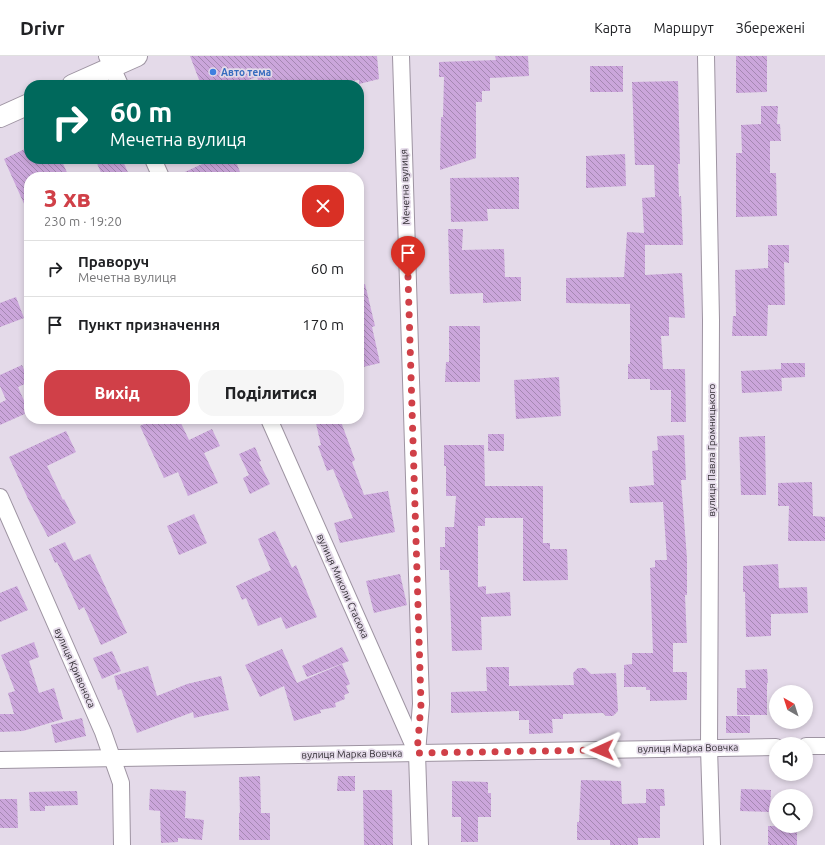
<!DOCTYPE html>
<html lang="uk">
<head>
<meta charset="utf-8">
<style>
	:root { --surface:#fff; --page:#f6f6f6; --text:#202124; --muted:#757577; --line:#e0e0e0; --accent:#d04048 }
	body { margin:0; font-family:Ubuntu,sans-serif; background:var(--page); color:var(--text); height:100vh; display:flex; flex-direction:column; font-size:15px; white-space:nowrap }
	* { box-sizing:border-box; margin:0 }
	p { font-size:13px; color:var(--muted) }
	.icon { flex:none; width:22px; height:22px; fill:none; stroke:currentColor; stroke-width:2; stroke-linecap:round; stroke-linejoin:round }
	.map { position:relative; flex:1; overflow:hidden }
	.details { position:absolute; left:24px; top:116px; width:340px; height:252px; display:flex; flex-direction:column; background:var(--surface); border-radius:16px; box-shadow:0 2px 6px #0003 }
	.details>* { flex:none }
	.top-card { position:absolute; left:24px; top:24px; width:340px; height:84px; border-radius:16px; box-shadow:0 2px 6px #0003; background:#00695c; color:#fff; overflow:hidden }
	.needle { width:26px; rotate:321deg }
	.controls { position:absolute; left:769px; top:629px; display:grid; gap:8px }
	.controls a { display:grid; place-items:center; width:44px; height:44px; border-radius:50%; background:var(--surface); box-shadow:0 2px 6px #0003; font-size:20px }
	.pin { position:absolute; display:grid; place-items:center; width:34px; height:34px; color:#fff; margin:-41px -17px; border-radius:50% 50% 50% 0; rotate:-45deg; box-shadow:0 0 4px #0007 }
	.pin .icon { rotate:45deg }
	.me { position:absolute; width:44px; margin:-22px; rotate:269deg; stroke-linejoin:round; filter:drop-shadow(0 0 3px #0008) }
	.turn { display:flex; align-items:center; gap:14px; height:84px; padding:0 20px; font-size:18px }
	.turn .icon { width:52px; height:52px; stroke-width:2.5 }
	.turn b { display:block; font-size:28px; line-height:34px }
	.round { display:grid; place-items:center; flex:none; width:42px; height:42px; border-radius:16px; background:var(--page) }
	.overview { display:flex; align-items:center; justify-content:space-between; height:68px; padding:0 20px }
	h1 { font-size:24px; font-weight:800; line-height:30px; color:var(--accent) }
	.action { display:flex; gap:8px; margin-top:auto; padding:8px 20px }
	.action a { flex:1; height:46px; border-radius:16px; background:var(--accent); color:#fff; font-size:16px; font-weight:800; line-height:46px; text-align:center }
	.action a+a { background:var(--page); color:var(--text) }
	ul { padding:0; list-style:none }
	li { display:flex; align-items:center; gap:12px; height:56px; padding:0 20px; border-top:1px solid var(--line) }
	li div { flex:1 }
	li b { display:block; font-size:15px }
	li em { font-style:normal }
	header { display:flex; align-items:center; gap:24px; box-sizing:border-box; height:56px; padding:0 20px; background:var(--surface); border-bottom:1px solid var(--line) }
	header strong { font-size:19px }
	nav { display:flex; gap:22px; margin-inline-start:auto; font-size:14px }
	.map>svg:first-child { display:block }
</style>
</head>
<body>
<header>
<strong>Drivr</strong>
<nav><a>Карта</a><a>Маршрут</a><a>Збережені</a></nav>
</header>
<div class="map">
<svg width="825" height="789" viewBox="0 0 825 789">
	<defs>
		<pattern id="building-back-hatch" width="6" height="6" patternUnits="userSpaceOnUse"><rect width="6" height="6" fill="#cba6db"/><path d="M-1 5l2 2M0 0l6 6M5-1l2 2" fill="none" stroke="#a588b2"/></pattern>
	</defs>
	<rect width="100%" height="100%" fill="#e4dae9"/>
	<g fill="url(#building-back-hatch)">
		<polygon points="190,0 377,0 379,23 359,28 359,24 322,29 260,29 257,21 235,29 201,29"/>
		<polygon points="495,0 528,0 529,20 490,22 490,35 482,35 482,46 476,46 476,102 440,114 441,61 443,61 444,21 439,21 439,6 496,4"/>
		<polygon points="736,0 767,0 767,36 736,37"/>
		<rect x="590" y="10" width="33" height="26"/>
		<polygon points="678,25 680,108 678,108 679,141 681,140 683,189 645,189 645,219 682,217 685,262 669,261 669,280 661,280 663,313 685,313 686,366 671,366 671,334 650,334 650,323 628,323 628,308 630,308 630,248 566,247 566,222 624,221 627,176 644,177 642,142 655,141 654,109 635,109 632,26"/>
		<polygon points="761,50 778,50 777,68 780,68 781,85 770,85 770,117 776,117 777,160 736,161 736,97 742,97 741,69 761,68"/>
		<polygon points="29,91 29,103 61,103 69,121 29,121 29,159 4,103"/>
		<polygon points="625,98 626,130 586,132 586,100"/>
		<polygon points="95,103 122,103 130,121 103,121"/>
		<polygon points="213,103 235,103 240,116 229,121 174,121"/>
		<polygon points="519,121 519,153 487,153 488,165 451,166 450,122"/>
		<polygon points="448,173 463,173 462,194 504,193 505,221 521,221 521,245 483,247 483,237 450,238"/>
		<polygon points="768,189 789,189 789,207 784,206 785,249 768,249 767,280 732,280 733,260 736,260 735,214 768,212"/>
		<polygon points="365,228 375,270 372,271 380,307 359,312 359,229"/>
		<polygon points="16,241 24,262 0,271 0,247"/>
		<polygon points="449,270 480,270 480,326 445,326 446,306 449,306"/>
		<polygon points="781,307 805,307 805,321 781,322"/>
		<polygon points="22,309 29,326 18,331 29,356 0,369 0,347 6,344 0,330 0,319"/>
		<polygon points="781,313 782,335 742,337 741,315"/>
		<polygon points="559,321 561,360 516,363 514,324"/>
		<polygon points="154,363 159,363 161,368 172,363 179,363 189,384 212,373 220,390 204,397 218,427 188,440 178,416 164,422 140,370"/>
		<polygon points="315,363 340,363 355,404 352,406 364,439 388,435 395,476 340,487 334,467 353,462 333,413 327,415 318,390 321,389"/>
		<polygon points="66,375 76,396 47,410 63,444 64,443 76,467 48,481 29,445 9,401"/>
		<rect x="488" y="378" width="16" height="17"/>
		<polygon points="684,379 686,424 681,424 687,503 687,539 685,539 687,587 673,587 673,616 687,616 687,644 650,645 650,634 646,634 646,631 624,631 624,609 632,608 632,597 653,597 650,512 655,511 655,504 667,504 663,446 630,447 629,431 654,429 652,395 658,394 657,380"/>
		<polygon points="765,380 766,439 741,439 739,381"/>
		<polygon points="444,389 484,389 485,430 543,430 543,487 550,487 550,493 567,493 568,524 523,525 523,462 485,462 485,470 478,470 478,531 486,530 486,538 510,536 511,560 481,561 482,594 452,595 449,514 440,514 440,491 445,491 445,471 454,471 456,440 446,440 446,410 444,410"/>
		<polygon points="255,391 261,405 259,406 270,428 250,438 243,422 249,419 239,398"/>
		<polygon points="812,426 813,460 825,461 825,485 788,485 789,450 778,450 778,427"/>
		<polygon points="194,458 207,487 179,499 167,470"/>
		<polygon points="275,475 292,512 296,509 317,561 286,573 281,561 258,570 246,542 242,544 236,530 271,514 258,483"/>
		<polygon points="65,486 74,505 90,498 127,577 101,589 84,551 79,554 57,506 55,507 49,493"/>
		<polygon points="778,508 779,532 807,531 808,557 771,558 771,580 746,581 745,536 743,536 743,510"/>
		<polygon points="400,518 407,549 374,557 366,525"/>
		<polygon points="17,530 28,554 0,566 0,537"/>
		<polygon points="34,586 39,601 29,605 39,637 54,632 63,663 23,675 0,676 0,658 14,658 8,637 15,635 1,599"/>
		<polygon points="342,591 349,605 307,621 302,610"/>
		<polygon points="282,593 297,627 342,608 350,628 346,630 349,637 344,639 345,643 335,647 336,651 320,654 321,657 294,665 284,630 260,641 245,609"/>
		<polygon points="112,595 121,615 102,623 93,602"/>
		<polygon points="148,610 157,640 187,628 221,620 229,654 194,662 193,656 137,677 121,633 118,634 114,620"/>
		<polygon points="486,611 509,611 509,630 574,629 573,617 578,612 585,612 591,618 616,617 618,655 613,660 606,660 603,657 563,658 563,663 552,663 553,677 529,678 529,664 519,664 519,655 451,657 451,636 487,635"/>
		<polygon points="767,613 768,627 767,627 767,659 737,659 737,632 746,632 745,614"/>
		<rect x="726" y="660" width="24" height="17"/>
		<polygon points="82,662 86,680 55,687 51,669"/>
		<polygon points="260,720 261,757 270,757 270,784 239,784 239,757 240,757 239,721"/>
		<polygon points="338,720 355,720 355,735 337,735"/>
		<polygon points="581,724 621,725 622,748 646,747 646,733 664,733 665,750 660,750 660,782 638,782 638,789 610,789 610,784 577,784 577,766 579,766"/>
		<polygon points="452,725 488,726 488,737 491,737 491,761 478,761 478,786 461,786 461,761 452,761"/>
		<polygon points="150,733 186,735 185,762 204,764 202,784 178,782 178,786 161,787 160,755 149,754"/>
		<polygon points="741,733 771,734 770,756 740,755"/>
		<polygon points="363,734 392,734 393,789 364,789"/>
		<polygon points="77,735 78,749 45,750 45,755 30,755 29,736"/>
		<polygon points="0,743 17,743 18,772 0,772"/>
		<rect x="768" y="770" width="29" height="19"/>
	</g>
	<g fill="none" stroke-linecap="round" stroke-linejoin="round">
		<g stroke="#9e94a2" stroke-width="18">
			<g id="minor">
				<polyline points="107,0 120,29"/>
				<polyline points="401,0 421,648 417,697 420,789"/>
				<polyline points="706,0 711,264 709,692 712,789"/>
				<polyline points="153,103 161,121"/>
				<polyline points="269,363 416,695"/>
				<polyline points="0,441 103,676 121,727 122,789"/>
				<polyline points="806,690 825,690"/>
				<polyline points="0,704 776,691"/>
			</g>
		</g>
		<g stroke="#9e94a2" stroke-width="22">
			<g id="tertiary">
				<polyline points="72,29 137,0"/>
				<polyline points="0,61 29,48"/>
			</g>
		</g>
		<use href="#minor" stroke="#fff" stroke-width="16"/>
		<use href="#tertiary" stroke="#fff" stroke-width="20"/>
	</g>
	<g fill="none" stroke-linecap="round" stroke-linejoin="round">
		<polyline stroke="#d04048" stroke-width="7" stroke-dasharray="0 12.6" points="408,221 421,648 417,697 602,694"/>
	</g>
	<circle fill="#3f7fe0" stroke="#e4dae9" stroke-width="1.5" cx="213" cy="16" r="4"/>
	<g text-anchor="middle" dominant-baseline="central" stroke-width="3.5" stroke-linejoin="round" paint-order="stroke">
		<g font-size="10" font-weight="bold" fill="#366cbe" stroke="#e4dae9" text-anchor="start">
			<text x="221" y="16">Авто тема</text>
		</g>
		<g font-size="10" fill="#312d33" stroke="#e4dae9">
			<text transform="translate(405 131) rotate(-92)">Мечетна вулиця</text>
			<text transform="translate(711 394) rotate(-90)">вулиця Павла Громницького</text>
			<text transform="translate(343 530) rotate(66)">вулиця Миколи Стасюка</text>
			<text transform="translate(75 612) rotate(66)">вулиця Кривоноса</text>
			<text transform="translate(688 692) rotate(-1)">вулиця Марка Вовчка</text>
			<text transform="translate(352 698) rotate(-1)">вулиця Марка Вовчка</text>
		</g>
	</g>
</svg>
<div class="controls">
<a><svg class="needle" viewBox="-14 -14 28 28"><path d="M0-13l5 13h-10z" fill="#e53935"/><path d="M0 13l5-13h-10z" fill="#757577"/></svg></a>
<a><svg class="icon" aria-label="sound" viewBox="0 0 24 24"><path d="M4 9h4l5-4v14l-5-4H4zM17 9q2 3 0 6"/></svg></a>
<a><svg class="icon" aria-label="search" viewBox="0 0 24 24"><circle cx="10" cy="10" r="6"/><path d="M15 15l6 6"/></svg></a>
</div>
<div class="pin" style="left:408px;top:221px;background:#d93025"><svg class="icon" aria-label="arrive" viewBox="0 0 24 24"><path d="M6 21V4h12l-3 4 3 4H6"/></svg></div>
<svg class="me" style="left:602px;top:694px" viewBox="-20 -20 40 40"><path d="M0-17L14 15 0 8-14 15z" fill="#d04048" stroke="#fff" stroke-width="4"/></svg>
<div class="top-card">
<div class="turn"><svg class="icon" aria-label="right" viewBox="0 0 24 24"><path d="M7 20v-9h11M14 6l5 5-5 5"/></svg><div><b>60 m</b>Мечетна вулиця</div></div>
</div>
<section class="details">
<div class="overview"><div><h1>3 хв</h1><p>230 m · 19:20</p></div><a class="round" style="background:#d93025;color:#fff"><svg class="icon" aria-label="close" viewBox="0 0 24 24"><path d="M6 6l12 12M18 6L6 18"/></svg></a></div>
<ul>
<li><svg class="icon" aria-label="right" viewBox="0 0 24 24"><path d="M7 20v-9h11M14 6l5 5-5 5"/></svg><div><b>Праворуч</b><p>Мечетна вулиця</p></div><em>60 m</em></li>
<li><svg class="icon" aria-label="arrive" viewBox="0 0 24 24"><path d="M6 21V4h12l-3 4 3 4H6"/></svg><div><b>Пункт призначення</b></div><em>170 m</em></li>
</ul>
<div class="action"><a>Вихід</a><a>Поділитися</a></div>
</section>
</div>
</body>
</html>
